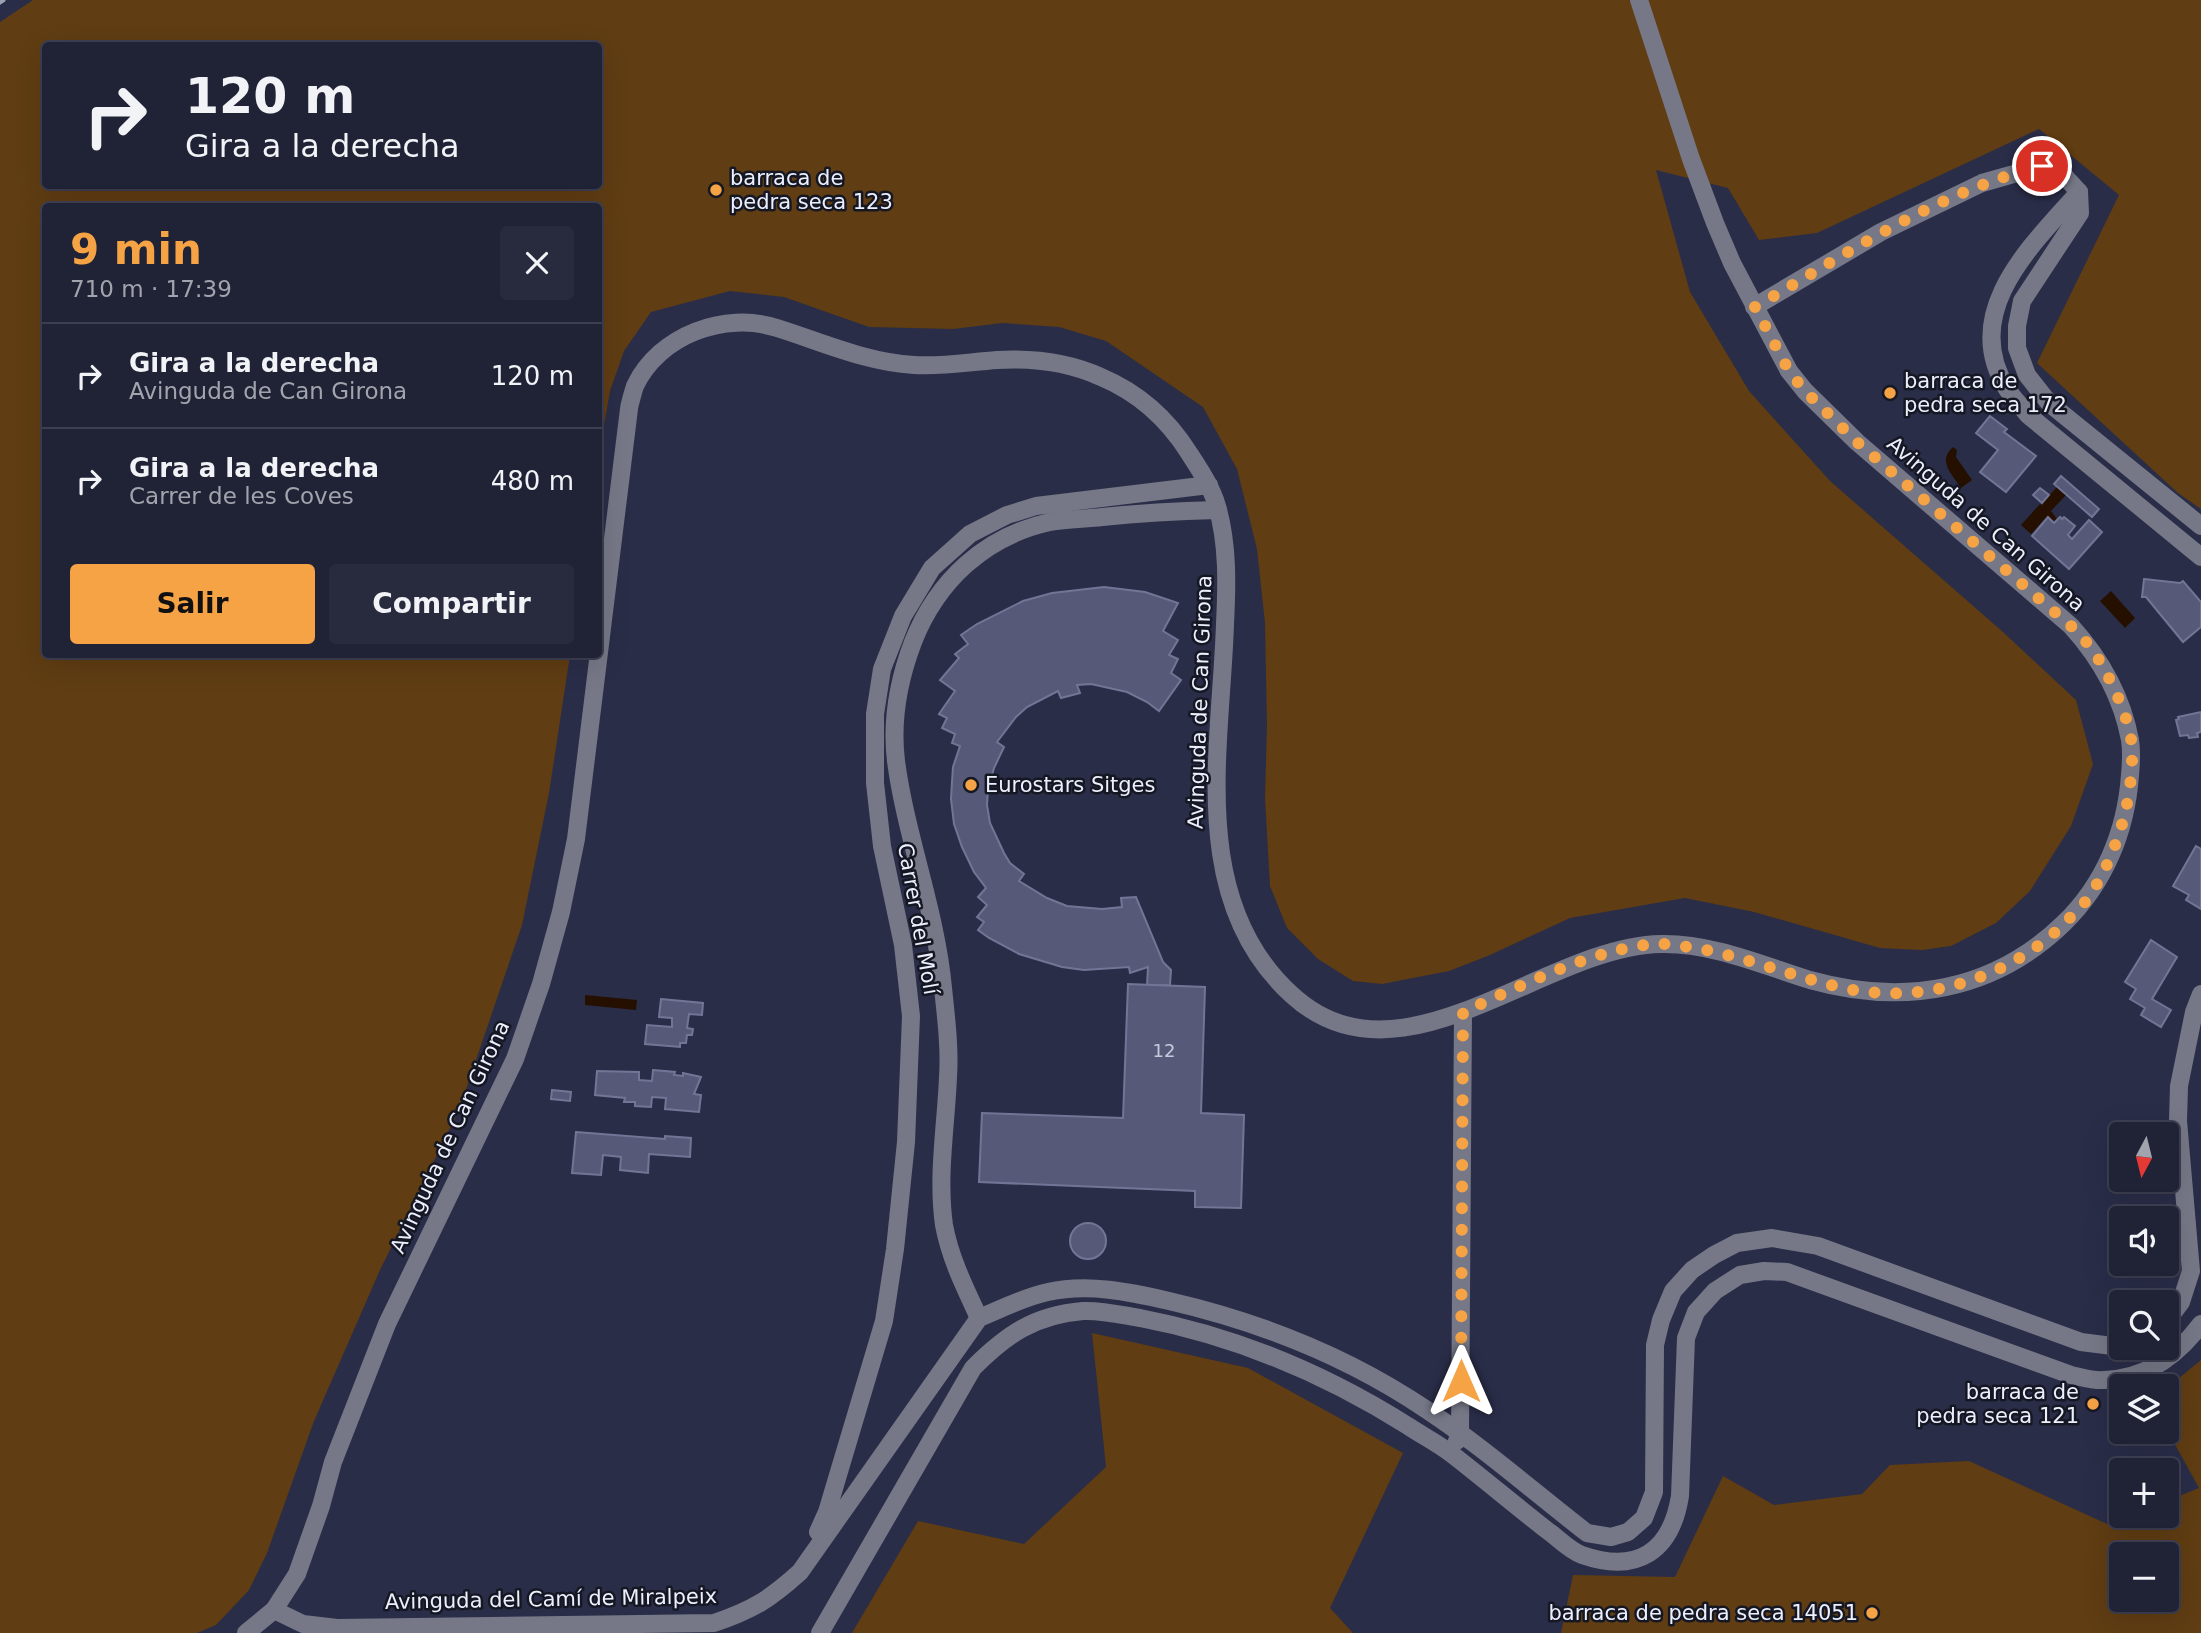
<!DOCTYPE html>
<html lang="es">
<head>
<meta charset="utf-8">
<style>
	:root { --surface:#202236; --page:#282a3e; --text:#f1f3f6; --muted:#a2a4ad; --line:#3d3f51; --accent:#f5a345 }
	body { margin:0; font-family:"DejaVu Sans",sans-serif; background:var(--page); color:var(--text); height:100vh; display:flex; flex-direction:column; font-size:26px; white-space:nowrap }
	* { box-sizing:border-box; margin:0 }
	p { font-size:23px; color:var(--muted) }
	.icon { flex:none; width:38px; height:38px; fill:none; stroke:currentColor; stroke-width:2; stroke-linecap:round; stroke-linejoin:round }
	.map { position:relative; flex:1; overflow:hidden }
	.panel { position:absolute; left:42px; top:203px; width:560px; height:455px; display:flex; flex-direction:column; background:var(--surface); border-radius:7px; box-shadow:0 7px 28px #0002,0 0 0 2px var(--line) }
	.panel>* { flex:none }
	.top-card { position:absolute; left:42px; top:42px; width:560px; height:147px; border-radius:7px; box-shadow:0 7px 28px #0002,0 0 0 2px var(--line); background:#202236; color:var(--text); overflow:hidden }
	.needle { width:46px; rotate:187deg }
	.buttons { position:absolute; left:2109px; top:1122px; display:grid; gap:14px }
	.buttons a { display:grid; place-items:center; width:70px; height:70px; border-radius:7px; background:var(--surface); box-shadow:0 7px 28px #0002,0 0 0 2px var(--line); font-size:35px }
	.pin { position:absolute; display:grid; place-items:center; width:60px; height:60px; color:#fff; margin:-30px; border:4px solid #fff; border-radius:50%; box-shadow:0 2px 7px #0007 }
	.me { position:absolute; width:77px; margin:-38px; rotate:0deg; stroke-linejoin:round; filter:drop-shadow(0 0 5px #0008) }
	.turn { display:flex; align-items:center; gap:24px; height:147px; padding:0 28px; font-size:32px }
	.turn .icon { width:91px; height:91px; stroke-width:2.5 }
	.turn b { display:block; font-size:49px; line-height:60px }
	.round { display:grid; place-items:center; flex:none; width:74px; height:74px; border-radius:7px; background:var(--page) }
	.head { display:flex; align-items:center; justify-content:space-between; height:119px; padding:0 28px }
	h1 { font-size:42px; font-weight:700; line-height:52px; color:var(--accent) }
	.primary-button { display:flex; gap:14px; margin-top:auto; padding:14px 28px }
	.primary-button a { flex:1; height:80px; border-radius:7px; background:var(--accent); color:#111; font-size:28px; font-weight:700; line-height:80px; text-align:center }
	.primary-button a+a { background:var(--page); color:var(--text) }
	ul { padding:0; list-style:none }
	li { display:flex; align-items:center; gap:21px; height:105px; padding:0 28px; border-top:2px solid var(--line) }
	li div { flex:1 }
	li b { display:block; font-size:26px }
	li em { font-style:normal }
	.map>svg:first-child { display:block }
</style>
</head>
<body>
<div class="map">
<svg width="2201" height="1633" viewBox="0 0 2201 1633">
	<rect width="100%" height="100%" fill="#2a2d48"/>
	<g fill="#603d13" fill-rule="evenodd">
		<path d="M33,0H2201V509L2178,493L2037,363L2119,195L2039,129L1817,233L1759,240L1728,188L1656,170L1690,292L1749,391L1830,481L2003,632L2076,700L2093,764L2071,826L2030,891L1996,923L1951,946L1922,950L1880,948L1754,912L1685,898L1570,918L1490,955L1449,971L1382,984L1353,981L1318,959L1287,928L1270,886L1265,798L1267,726L1265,623L1257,549L1237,469L1203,407L1106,341L1059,327L1002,323L953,329L869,327L784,297L730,291L651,312L624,351L610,391L599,453L598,206H46V654L570,655L549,793L522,925L459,1110L380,1270L314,1421L267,1553L249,1590L216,1625L197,1633H0V22ZM46,46H598V186H46Z"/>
		<polygon points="1092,1333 1248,1368 1403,1453 1330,1608 1353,1633 852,1633 918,1521 1024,1544 1106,1467"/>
		<path d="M2201,1360V1633H1561L1573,1575L1675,1577L1723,1476L1774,1505L1862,1494L1890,1465L1969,1461L2107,1524L2129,1516H2166L2167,1501L2199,1488L2167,1430V1388ZM2121,1554H2166V1600H2121Z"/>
	</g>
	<g fill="#251000">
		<path d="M1953,447L1957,450L1956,457L1972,480L1961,488C1952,474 1937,461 1953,447Z"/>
		<polygon points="2057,487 2066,495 2051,511 2057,519 2054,522 2047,516 2031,534 2021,525 2040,504 2044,507 2041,504"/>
		<polygon points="2111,591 2135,618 2125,628 2100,601"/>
		<polygon points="585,995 637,1000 636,1010 585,1005"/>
	</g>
	<g fill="#565a78" stroke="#727696" stroke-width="2">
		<polygon points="1990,416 2007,429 2004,432 2036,456 2006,492 1980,472 1998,450 1976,433"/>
		<polygon points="2061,476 2099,509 2092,517 2054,484"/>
		<polygon points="2040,488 2049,495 2042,503 2033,495"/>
		<polygon points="2048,517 2054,523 2060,517 2062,519 2064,517 2075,526 2068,535 2072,539 2089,520 2102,532 2069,569 2032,536"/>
		<polygon points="2144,579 2180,583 2183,581 2201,602 2201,627 2183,642 2146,597 2142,597"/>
		<polygon points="1104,587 1145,592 1178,603 1163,631 1178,640 1169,655 1178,659 1171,673 1181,680 1159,711 1147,702 1127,692 1091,684 1077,685 1080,693 1061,698 1058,691 1027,707 1016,717 997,742 1004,747 994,768 988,789 987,805 990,823 1004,853 1010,863 1024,874 1019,881 1047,898 1067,906 1102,909 1122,907 1121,898 1136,897 1163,962 1171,970 1170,985 1147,986 1148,967 1130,973 1129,967 1084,970 1062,967 1019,954 989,938 978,930 984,922 977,917 987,905 978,897 986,888 974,872 962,847 954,824 951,799 952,782 953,767 960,746 952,743 955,734 942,728 947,718 939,714 955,691 940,680 959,658 955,654 968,644 961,635 977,624 1023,601 1052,593"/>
		<polygon points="2201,712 2201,732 2197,733 2198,737 2189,738 2188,735 2180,736 2176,720 2179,719 2178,717"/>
		<polygon points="2196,846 2201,849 2201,909 2186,900 2189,895 2173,886"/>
		<polygon points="2151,940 2177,957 2152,999 2171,1010 2161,1027 2141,1015 2145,1008 2130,999 2136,989 2125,982"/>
		<polygon points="1128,984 1205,987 1201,1113 1244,1115 1241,1208 1195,1207 1195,1191 979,1182 982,1113 1123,1118"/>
		<polygon points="661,999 703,1003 702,1015 689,1014 687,1028 693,1029 692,1035 687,1035 686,1043 680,1043 680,1047 645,1044 647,1025 672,1027 672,1018 659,1017"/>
		<polygon points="653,1070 675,1072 674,1075 683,1076 683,1073 701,1077 694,1094 701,1095 699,1112 665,1109 666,1098 652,1097 651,1107 635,1106 635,1102 624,1102 625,1098 595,1095 597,1071 639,1072 639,1080 652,1081"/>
		<polygon points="552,1090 571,1092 570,1101 551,1099"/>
		<polygon points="576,1132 665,1139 665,1136 691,1138 690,1157 649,1154 648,1173 620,1170 621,1157 603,1155 601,1175 572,1173"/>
		<circle cx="1088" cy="1241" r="18"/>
	</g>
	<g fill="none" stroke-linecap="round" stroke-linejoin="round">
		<g stroke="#767887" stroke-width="18">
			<path d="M2079,192C2032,245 1959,312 2007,389C2013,398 2021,406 2028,415L2201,557"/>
			<polyline points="2079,192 2080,213 2022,301 2017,326 2017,348 2027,375 2049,403 2201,526"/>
			<polyline points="1754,307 1881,232 1982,183 2042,166 2059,170 2079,192"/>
			<path d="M979,1318C965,1288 950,1258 944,1225C937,1176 946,1126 948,1077C950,1048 946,1017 943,988C936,911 906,837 896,761C891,720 899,679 913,642C937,581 985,536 1050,522C1067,519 1085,519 1102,517C1141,513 1179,511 1218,510"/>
			<polyline points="2166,1322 2181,1302 2191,1271 2178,1121 2179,1086 2194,1012 2201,994"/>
			<polyline points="1457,1441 1460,1434 1463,1012"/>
			<polyline points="818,1532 827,1512 884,1321 895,1249 906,1142 911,1016 903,945 882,846 875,783 875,714 882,669 903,616 932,568 970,534 1007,515 1036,506 1209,485"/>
			<path d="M274,1610L303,1624L337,1628L714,1623C753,1610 770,1599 800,1572L979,1318C1001,1309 1024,1297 1048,1292C1088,1283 1130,1292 1169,1301C1260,1322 1350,1358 1427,1410C1483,1447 1534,1492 1587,1533L1611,1537L1628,1532L1644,1518L1654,1492L1655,1345L1661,1320L1673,1291L1692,1270L1714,1255L1737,1243L1772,1238L1818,1246L2081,1342L2128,1348"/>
			<path d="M246,1633L274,1610L297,1574L321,1506L333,1462L387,1324L515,1059L541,984L561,912L576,839L629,409C629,406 634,389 635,386C659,335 725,311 777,328C822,342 865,362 914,365C941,367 969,362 997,360C1032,358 1068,362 1101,377C1139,393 1167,418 1189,453C1200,470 1211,486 1217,506C1228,544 1227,584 1225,624C1221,748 1187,900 1292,995C1401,1095 1543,946 1661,944C1712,943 1762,965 1810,980C1903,1006 1993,992 2064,923C2104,884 2126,832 2130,775C2131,764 2132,752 2130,740C2122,697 2100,658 2071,626L1857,442L1805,391L1789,371L1732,263L1715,223L1691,159L1639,0"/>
			<path d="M820,1633L973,1368C1006,1335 1034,1315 1083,1311C1101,1310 1122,1315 1140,1318C1235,1336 1327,1375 1408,1426C1423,1436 1439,1444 1453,1455C1485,1480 1516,1506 1548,1531C1558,1538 1570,1551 1582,1555C1637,1574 1671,1552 1680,1496L1686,1338L1696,1312L1715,1291L1740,1275L1764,1271L1787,1272L2071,1375C2081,1377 2093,1381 2104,1380C2145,1379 2177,1356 2201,1324"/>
		</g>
		<polyline stroke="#9da0b3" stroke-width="5" points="0,2 3,0"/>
	</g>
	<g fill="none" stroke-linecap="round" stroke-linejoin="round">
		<path stroke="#f5a345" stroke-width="12" stroke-dasharray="0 21.6" d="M1461,1381L1463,1012C1519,987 1602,944 1663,944C1671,944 1680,946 1689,947C1742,955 1790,976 1843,988C1921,1005 2005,980 2063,925C2070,917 2079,910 2085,902C2103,878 2115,849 2123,821C2129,799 2133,770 2132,747C2130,718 2109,674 2092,649C2086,641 2078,634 2071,626L1857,442L1805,391L1789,371L1755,307C1849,253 1935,193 2042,166"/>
	</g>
	<g fill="#f5a345" stroke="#151723" stroke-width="2.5">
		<circle cx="716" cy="190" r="7"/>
		<circle cx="1890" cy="393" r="7"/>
		<circle cx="971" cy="785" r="7"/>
		<circle cx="2093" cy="1404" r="7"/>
		<circle cx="1872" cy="1613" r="7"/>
	</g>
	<g text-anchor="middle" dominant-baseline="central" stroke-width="5" stroke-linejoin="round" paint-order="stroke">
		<g font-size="18" fill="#c6cadc">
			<text x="1164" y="1050">12</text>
		</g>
		<g font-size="21" fill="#eceffd" stroke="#151723" text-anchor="start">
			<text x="730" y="178">barraca de<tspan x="730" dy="24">pedra seca 123</tspan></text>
			<text x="1904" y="381">barraca de<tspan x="1904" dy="24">pedra seca 172</tspan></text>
			<text x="985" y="785">Eurostars Sitges</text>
			<text x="2079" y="1392" text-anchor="end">barraca de<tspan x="2079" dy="24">pedra seca 121</tspan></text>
			<text x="1858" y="1613" text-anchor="end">barraca de pedra seca 14051</text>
		</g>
		<g font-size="21" fill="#eceffd" stroke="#151723">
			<text transform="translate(1986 524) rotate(41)">Avinguda de Can Girona</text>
			<text transform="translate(1200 702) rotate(-88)">Avinguda de Can Girona</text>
			<text transform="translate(918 919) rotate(80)">Carrer del Molí</text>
			<text transform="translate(450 1137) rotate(-65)">Avinguda de Can Girona</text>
			<text transform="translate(551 1599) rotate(-1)">Avinguda del Camí de Miralpeix</text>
		</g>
	</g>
</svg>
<div class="buttons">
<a><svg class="needle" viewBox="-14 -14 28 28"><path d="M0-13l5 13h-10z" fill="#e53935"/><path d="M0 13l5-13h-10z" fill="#a2a4ad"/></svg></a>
<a><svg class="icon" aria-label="sound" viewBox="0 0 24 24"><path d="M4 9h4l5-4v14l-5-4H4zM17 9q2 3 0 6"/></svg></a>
<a><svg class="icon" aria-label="search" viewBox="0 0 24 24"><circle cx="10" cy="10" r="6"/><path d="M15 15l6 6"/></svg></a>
<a><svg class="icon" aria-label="layers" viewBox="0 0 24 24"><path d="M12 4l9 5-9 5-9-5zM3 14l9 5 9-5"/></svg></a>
<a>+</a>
<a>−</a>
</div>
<div class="pin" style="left:2042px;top:166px;background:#d93025"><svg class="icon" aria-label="arrive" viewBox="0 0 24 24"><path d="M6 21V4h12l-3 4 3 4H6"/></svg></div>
<svg class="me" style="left:1461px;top:1381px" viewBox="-20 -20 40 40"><path d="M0-17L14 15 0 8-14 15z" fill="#f5a345" stroke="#fff" stroke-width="4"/></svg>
<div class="top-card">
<div class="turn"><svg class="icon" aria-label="right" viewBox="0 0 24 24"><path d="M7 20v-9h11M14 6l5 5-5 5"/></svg><div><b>120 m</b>Gira a la derecha</div></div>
</div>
<section class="panel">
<div class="head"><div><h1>9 min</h1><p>710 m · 17:39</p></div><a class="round"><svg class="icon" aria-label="close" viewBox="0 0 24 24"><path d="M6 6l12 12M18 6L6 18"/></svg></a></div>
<ul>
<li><svg class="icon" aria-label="right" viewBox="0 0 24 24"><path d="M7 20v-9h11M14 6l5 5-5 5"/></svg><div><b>Gira a la derecha</b><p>Avinguda de Can Girona</p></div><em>120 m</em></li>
<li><svg class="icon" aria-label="right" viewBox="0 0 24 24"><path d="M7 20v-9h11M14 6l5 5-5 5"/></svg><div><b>Gira a la derecha</b><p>Carrer de les Coves</p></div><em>480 m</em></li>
</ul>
<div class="primary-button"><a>Salir</a><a>Compartir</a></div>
</section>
</div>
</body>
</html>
